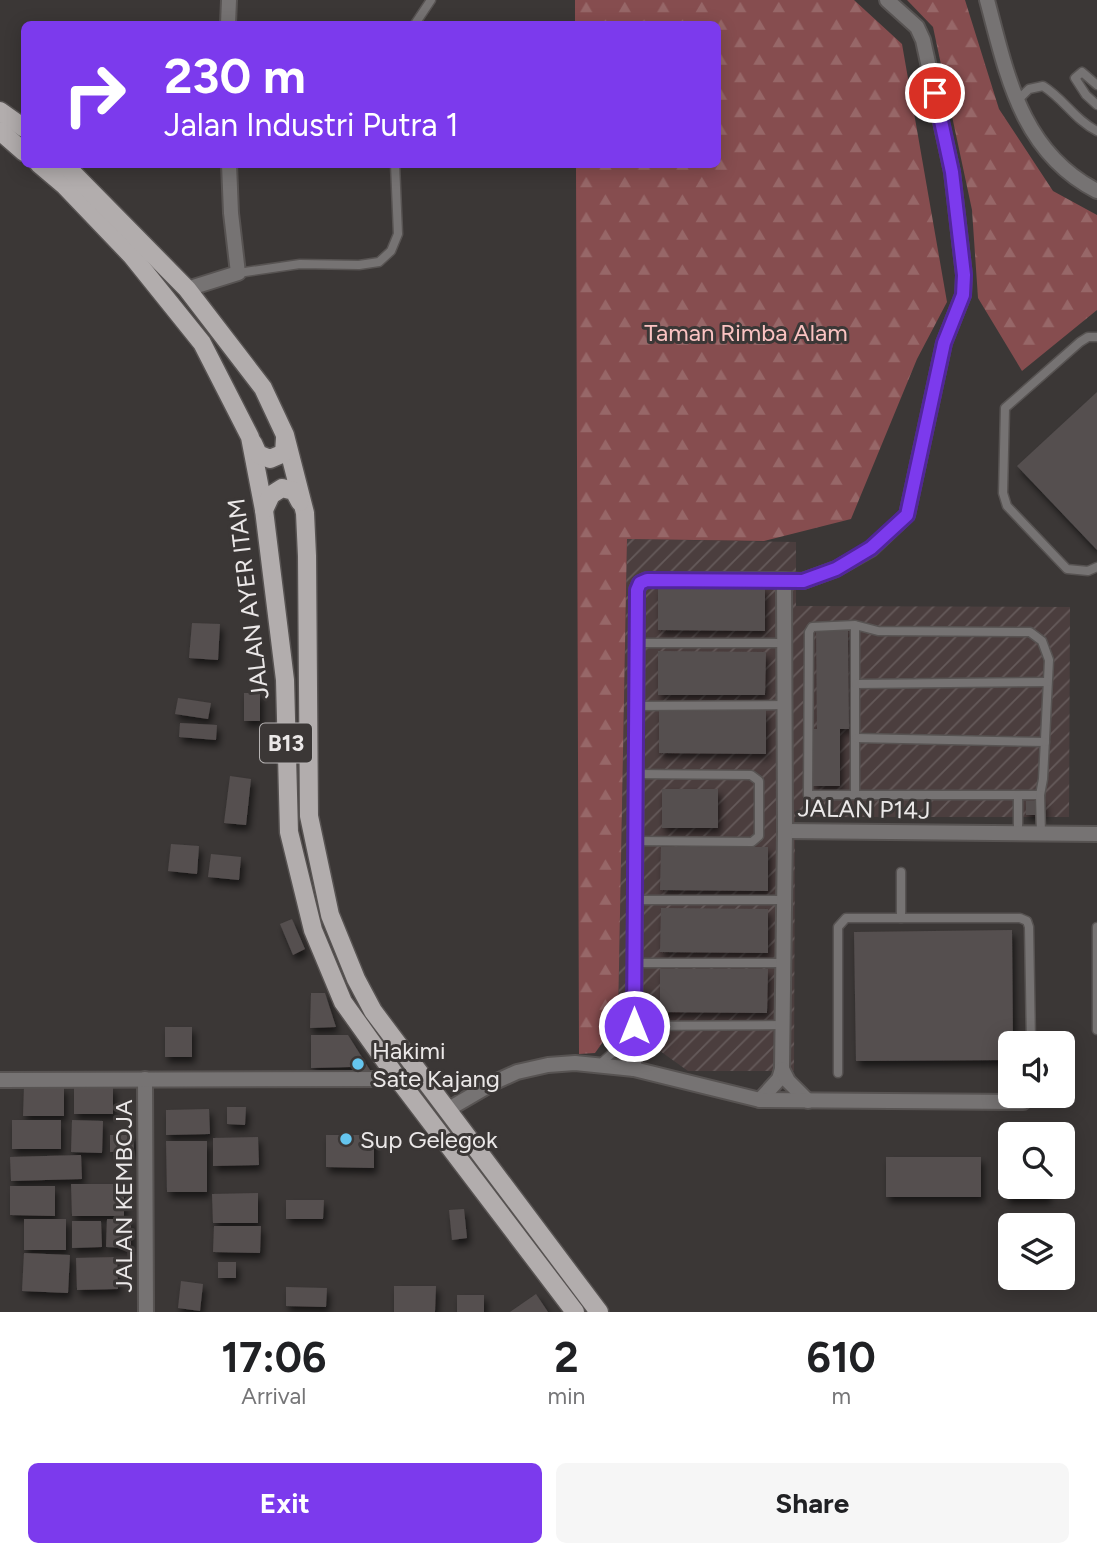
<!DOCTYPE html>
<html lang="en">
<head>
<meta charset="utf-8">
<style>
	:root { --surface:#fff; --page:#f6f6f6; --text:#202124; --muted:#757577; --accent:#7c3aed }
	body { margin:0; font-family:Figtree,sans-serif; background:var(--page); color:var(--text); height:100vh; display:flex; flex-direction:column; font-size:26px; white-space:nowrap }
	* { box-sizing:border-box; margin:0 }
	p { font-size:23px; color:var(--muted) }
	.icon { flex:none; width:38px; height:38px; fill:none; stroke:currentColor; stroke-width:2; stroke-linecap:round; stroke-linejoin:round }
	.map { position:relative; height:1312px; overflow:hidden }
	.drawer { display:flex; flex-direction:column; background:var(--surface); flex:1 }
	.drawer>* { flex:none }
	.hud { position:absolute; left:21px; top:21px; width:700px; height:147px; border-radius:10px; box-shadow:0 4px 18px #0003; background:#7c3aed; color:#fff; overflow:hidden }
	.tools { position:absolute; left:998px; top:1031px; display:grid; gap:14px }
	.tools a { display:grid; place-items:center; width:77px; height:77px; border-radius:10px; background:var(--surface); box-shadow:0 4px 18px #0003; font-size:35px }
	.pin { position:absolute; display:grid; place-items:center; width:60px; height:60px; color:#fff; margin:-30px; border:4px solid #fff; border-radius:50%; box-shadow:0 2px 7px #0007 }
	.me { position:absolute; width:77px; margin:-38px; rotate:0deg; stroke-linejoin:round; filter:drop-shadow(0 0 5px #0008) }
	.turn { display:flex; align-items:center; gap:24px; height:147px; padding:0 28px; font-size:32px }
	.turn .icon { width:91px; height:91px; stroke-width:2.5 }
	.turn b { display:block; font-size:49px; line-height:60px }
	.eta { display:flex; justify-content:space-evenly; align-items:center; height:119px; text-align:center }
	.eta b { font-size:42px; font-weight:700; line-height:49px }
	.button { display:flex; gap:14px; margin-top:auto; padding:14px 28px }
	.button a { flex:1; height:80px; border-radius:10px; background:var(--accent); color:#fff; font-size:28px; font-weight:700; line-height:80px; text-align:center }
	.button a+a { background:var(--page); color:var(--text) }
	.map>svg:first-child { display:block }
</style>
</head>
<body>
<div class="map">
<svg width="1097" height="1312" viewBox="0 0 1097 1312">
	<defs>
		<pattern id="industrial-furrows" width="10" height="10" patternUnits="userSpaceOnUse" patternTransform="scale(1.75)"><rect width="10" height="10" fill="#4b3e3e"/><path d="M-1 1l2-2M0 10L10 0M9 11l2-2" fill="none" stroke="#655a5a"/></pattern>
		<pattern id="forest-firs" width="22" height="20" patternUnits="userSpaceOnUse" patternTransform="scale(1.75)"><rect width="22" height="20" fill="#864d4f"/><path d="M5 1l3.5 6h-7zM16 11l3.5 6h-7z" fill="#976768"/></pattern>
		<filter id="shadow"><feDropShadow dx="3" dy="5.5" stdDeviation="3.5" flood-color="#0009"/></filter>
	</defs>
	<rect width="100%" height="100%" fill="#3b3736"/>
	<polygon fill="url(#industrial-furrows)" points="627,539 796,542 796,606 1070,607 1069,817 795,817 794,1071 688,1071 618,1021"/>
	<g fill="url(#forest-firs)">
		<polygon points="575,0 854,0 902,44 947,302 917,359 851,519 764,541 627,539 618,1021 595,1053 579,1054 576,165 718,164 718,24 575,24"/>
		<polygon points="907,0 965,0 999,109 1053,191 1097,215 1097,310 1022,371 978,298 972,210 933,27"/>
	</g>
	<g fill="#554f4f" filter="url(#shadow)">
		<polygon points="1097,392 1097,550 1017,466"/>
		<polygon points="658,587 765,587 765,631 658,630"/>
		<polygon points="192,623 220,624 218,660 189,658"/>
		<polygon points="816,628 848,628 849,729 840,729 840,786 813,786 812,729 817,729"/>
		<polygon points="658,651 766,652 765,695 658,695"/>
		<rect x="244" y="693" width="16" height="28"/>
		<polygon points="178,698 211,703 208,719 175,714"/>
		<polygon points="659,709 766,710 766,754 659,753"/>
		<polygon points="180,723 217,725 216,740 179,737"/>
		<polygon points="230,776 251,779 246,825 224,823"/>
		<rect x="662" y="789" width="56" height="39"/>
		<rect x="1026" y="801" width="18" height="14"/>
		<polygon points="171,844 199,846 197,874 168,871"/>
		<polygon points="661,847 768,847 768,891 660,890"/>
		<polygon points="211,854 241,857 239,880 208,877"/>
		<polygon points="661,908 768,909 768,953 660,952"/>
		<polygon points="292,919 305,949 293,955 280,924"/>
		<polygon points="1012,930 1013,1043 1010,1043 1010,1060 856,1061 854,932"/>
		<polygon points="660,969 768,969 767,1013 660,1012"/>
		<polygon points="311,993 325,993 336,1027 310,1028"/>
		<rect x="165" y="1027" width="27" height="30"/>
		<polygon points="311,1035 348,1035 370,1070 359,1074 352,1067 311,1068"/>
		<polygon points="74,1086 113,1087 113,1114 74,1114"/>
		<polygon points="24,1087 64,1087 64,1116 23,1116"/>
		<polygon points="227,1107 246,1107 245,1125 227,1124"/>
		<polygon points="209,1109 210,1134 166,1135 166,1110"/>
		<rect x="12" y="1120" width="49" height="29"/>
		<polygon points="72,1120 103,1121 102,1153 71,1152"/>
		<polygon points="110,1135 133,1135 134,1151 110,1152"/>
		<polygon points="326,1135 374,1135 374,1168 326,1167"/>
		<polygon points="258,1137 259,1165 213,1166 213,1138"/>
		<polygon points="166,1141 207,1141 207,1192 167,1192"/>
		<polygon points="81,1155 82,1179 11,1181 10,1157"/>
		<rect x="886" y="1157" width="95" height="40"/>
		<polygon points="1006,1165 1010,1165 1010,1186 1048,1186 1048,1198 1006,1198"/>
		<polygon points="71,1184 124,1184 124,1216 72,1216"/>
		<polygon points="10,1186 55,1186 55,1216 10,1215"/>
		<polygon points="258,1193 258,1223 213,1223 212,1194"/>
		<polygon points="286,1200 324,1200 323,1219 286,1219"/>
		<polygon points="464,1209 467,1238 452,1240 449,1210"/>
		<rect x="24" y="1219" width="42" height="31"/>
		<polygon points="107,1219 131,1219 131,1248 106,1247"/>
		<polygon points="72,1221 101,1221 102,1247 72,1248"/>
		<polygon points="214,1226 261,1226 260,1253 213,1252"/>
		<polygon points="24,1253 70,1255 68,1293 22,1291"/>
		<polygon points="117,1257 118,1289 77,1290 76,1258"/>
		<rect x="218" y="1262" width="18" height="16"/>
		<polygon points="181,1281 203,1284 200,1311 178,1308"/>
		<polygon points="394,1286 436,1286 435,1312 394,1312"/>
		<polygon points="286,1287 327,1288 326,1307 286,1306"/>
		<polygon points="536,1294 548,1312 510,1312"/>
		<rect x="457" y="1295" width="27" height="17"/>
	</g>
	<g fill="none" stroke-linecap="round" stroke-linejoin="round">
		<g stroke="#575352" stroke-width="11">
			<g id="service">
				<polyline points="415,24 431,0"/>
				<polyline points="1097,85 1082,72 1075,78 1086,95 1097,105"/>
				<path d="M1016,102L1029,89L1043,86C1064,99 1075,120 1097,131"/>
				<polyline points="238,273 300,264 359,265 379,262 391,251 398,234 395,164"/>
				<polyline points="1097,337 1088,337 1080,342 1005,408 1003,493 1007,506 1067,569 1088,571 1097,567"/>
				<polyline points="855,625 855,795 1040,795 1043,779 1049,660 1042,641 1030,632 878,631 855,625 812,627 809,632 808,795 855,795"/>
				<polyline points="637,643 784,643"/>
				<polyline points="856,684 1047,682"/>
				<polyline points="636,706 784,705"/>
				<polyline points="856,738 1045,742"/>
				<polyline points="1018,795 1018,833"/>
				<polyline points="1040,795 1041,834"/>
				<polyline points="636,841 752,842 759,836 759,781 751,775 636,774"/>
				<polyline points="901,872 901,918"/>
				<polyline points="635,900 784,900"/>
				<polyline points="1097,927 1097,1030"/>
				<polyline points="635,963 784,963"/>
				<polyline points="600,1064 619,1047 634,1026 783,1025"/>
				<polyline points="838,1073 838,927 846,918 1020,918 1027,921 1029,927 1031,1043"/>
			</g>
		</g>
		<g stroke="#575352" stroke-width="18">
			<g id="minor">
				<path d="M987,0C1007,75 1021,152 1097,191"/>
				<polyline points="228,24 229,0"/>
				<polyline points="187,289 238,273 231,213 229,164"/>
				<polyline points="784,580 803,581 836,569 871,549 907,515 944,343 963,295 964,275 952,172 923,40 917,27 887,0"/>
				<polyline points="785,831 1097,834"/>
				<polyline points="634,1069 637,590 640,583 647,580 784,580 785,831 782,1069 779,1079 760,1100"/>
				<polyline points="782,1069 788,1081 808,1101"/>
				<polyline points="145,1079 146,1312"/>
				<polyline points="0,1080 398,1079"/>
				<polyline points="447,1110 495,1082 517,1072 548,1065 575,1063 634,1069 760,1100 1023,1102"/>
			</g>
		</g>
		<g stroke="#575352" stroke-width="21">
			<g id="primary">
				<polyline points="0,111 24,128"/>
				<polyline points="0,131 24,152"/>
				<polyline points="39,164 65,186 132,256 202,343 250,437 264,510 285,680 289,832 313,930 343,1002 398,1079 575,1312"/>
				<polyline points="64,164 187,289 263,388 285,435 305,513 307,556 309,816 330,915 356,979 373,1011 599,1312"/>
				<polyline points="253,443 258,454 270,459 284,453 285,438"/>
				<polyline points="264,510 271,495 282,488 294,491 300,502"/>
			</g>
		</g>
		<use href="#service" stroke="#767373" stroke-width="8"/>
		<use href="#minor" stroke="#767373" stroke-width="14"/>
		<use href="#primary" stroke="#b2adad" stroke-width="18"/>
	</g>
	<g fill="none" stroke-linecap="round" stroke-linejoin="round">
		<g stroke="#51269a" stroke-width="18">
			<polyline id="route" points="634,1026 637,590 640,583 647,580 803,581 836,569 871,548 907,515 944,343 963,295 964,275 952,172 935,93"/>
		</g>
		<use href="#route" stroke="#7c3aed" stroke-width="12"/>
	</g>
	<g fill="#65c5ee" stroke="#3b3736" stroke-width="2.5">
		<circle cx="358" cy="1064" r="7"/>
		<circle cx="346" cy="1139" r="7"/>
	</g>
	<g text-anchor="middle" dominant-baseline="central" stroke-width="6" stroke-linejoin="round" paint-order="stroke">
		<rect fill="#3b3736" stroke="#b6b3b3" stroke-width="2" x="260" y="723.5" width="52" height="39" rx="5"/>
		<g font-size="23" font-weight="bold" fill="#ebe8e8">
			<text x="286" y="743">B13</text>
		</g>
		<g font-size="24" fill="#fbc3c2" stroke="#3b3736">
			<text x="746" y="332">Taman Rimba Alam</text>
		</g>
		<g font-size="24" fill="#ebe8e8" stroke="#3b3736">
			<text transform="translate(248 599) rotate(-97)">JALAN AYER ITAM</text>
			<text transform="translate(864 809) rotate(1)">JALAN P14J</text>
			<text transform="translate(123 1196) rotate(-90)">JALAN KEMBOJA</text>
		</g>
		<g font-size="24" fill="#ebe8e8" stroke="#3b3736" text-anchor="start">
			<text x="372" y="1050">Hakimi<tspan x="372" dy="28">Sate Kajang</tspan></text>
			<text x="360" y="1139">Sup Gelegok</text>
		</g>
	</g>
</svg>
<div class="tools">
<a><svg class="icon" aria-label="sound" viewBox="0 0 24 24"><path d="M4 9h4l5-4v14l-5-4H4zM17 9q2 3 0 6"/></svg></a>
<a><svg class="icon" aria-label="search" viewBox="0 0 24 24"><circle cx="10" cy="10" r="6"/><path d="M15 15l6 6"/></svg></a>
<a><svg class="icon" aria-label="layers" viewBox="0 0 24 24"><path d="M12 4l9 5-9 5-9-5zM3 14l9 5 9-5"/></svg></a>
</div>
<div class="pin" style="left:935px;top:93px;background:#d93025"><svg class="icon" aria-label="arrive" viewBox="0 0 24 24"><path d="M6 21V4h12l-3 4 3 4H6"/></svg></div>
<svg class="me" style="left:634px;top:1026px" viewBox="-20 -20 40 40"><circle r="17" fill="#7c3aed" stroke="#fff" stroke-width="3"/><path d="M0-11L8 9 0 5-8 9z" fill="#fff"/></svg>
<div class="hud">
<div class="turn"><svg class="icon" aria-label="right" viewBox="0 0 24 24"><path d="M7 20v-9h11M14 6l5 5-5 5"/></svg><div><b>230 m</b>Jalan Industri Putra 1</div></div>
</div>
</div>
<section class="drawer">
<div class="eta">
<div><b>17:06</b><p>Arrival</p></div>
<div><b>2</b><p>min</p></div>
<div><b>610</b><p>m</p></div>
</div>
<div class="button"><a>Exit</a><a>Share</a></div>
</section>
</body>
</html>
